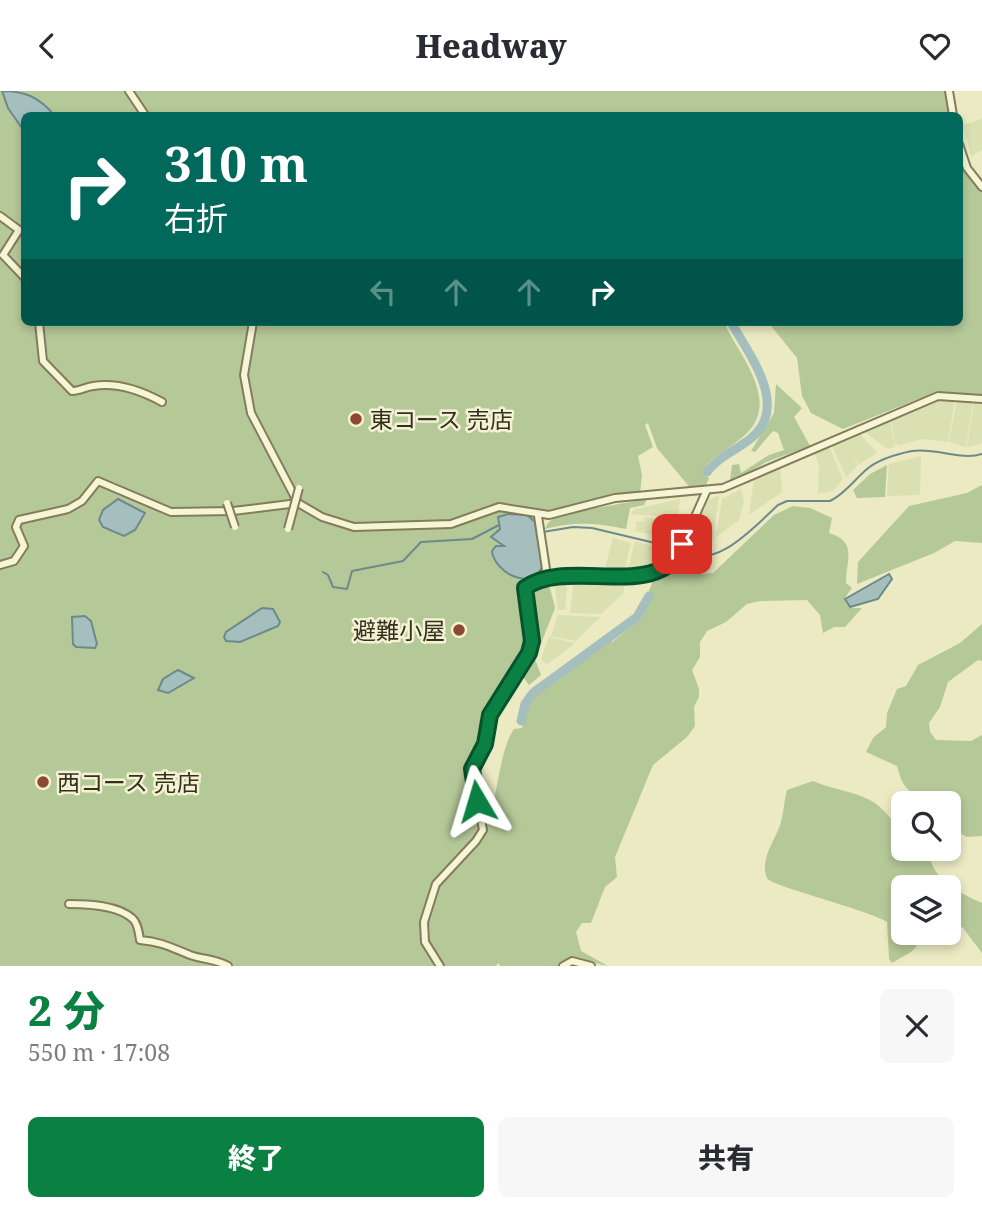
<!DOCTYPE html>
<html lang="ja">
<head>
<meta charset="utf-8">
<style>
	:root { --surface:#fff; --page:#f7f7f7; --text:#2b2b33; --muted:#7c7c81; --accent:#0b8043 }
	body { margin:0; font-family:"Noto Serif","Noto Sans JP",serif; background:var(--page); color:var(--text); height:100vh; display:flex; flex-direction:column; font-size:26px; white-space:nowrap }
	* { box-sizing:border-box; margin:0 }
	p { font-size:23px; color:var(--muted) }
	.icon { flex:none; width:38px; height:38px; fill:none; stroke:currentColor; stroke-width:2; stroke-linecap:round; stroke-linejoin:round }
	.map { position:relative; height:875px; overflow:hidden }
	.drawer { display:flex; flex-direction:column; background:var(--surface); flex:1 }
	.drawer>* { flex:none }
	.guide { position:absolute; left:21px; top:21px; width:942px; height:214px; border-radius:10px; box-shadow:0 4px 10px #0003; background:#00695c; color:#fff; overflow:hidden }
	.tools { position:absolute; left:891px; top:700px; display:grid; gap:14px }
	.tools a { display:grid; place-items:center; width:70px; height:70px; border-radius:10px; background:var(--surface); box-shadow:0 4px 10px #0003; font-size:35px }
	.pin { position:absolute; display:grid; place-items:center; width:60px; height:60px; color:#fff; margin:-30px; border-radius:14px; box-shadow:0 4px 10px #0006 }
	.me { position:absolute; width:77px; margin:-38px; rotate:353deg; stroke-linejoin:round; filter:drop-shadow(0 0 5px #0008) }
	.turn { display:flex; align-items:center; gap:24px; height:147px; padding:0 28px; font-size:32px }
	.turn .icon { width:91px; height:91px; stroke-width:2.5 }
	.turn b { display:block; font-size:49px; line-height:60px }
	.lanes { display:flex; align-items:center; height:66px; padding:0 28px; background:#0003; justify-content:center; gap:35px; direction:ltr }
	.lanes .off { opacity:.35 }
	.round { display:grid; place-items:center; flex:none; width:74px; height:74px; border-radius:10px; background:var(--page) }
	.overview { display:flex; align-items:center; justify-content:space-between; height:119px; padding:0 28px }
	h1 { font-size:42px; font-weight:800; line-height:52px; color:var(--accent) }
	.button { display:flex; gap:14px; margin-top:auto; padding:14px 28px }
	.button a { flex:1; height:80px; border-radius:10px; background:var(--accent); color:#fff; font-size:28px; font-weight:800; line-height:80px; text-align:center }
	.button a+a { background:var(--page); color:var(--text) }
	header { display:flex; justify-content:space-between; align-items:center; height:91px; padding:0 28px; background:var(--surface); font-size:32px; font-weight:800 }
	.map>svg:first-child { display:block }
</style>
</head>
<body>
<header><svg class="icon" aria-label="back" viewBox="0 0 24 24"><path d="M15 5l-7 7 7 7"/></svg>Headway<svg class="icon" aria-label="heart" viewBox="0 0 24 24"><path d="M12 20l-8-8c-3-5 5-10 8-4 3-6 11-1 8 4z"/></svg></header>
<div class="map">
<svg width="982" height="875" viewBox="0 0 982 875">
	<rect width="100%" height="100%" fill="#ebeac3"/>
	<g fill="#dae0b1">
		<polygon points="982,28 982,59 971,65 963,34"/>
		<polygon points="939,306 955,308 948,351 923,348 899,354 895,352 891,329"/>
		<polygon points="957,308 973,312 966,356 949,351"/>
		<polygon points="974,312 982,313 982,352 967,357"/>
		<polygon points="890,330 895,356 887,358 864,340"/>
		<polygon points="857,340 877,362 859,373 852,361 858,374 846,386 831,353"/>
		<polygon points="828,353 843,388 833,400 818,403 819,375 814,361"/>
		<polygon points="921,365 920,404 887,405 889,373"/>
		<polygon points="780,376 782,401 749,424 754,389"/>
		<polygon points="741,398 744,411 739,429 716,446 722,408"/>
		<polygon points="719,405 713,448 695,453 688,450 710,408"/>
		<polygon points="680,408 678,427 631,423 635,418"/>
		<polygon points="645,426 654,427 689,429 680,450 635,440 637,430 644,430"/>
		<polygon points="613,447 631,452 624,482 604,481"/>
		<polygon points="635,450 665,459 655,479 639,484 627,482"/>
		<polygon points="561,486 568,486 565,519 558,519 554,491"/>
		<polygon points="574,488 625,489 623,503 601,523 570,522"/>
		<polygon points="558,524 600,526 576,550 551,545"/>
		<polygon points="549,546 575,552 547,574 541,568"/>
	</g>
	<g fill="#b5c898">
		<path d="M0,0H944L949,24H24V231H724C737,262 780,307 748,341C736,354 718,361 706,375L704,384L709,387L704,398L692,399L657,357L648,332L645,334L653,356L638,365L642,384L640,403L558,421L539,422L545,483L522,495L528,550L526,563L499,598L485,628L477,660L467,672L479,740L435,791L421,842L438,875H0Z"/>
		<polygon points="959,68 982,101 982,304 938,300 843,338 811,322 802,305 797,267 768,231 959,231"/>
		<polygon points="776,293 802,317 794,326 810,355 766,371 743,386 730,390 732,374 739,373 741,382 769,364 784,359 778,342 773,340 755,361 751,360 774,322"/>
		<polygon points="887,374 885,406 857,407 853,399 870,383"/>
		<polygon points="982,394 982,452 955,450 934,462 857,493 858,471 909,415 967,402"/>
		<path d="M647,408L644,414L630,417L626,438C597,432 575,430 545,438L548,432L557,424Z"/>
		<path d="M793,415L810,417L832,427L829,442C858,451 846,468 846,492L852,497L844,508L849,517H862L845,536H834L823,542L820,524L807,509L760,510L747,513L726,531L707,540L700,551V566L692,579L699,598V606L694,616L695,635L687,646L653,674L615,766L617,786L605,796L591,832H582L576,841L581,860L608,875L576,868L561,875H501L498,872L496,875H442C427,851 423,843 431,815C441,781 476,764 488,732C497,707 500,657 514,638L522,637L525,618L532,605L610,548L612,551L641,528L650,511L649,500L654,487L670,478L680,466L701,483L713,482L774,424Z"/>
		<polygon points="545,494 550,497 555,517 535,568 541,584 529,594 523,586 531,562 527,499"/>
		<path d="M982,533V570L978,569L948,591L940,616L929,632L930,641L936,649L971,650L982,644V745L967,746L949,736L948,712C935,712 909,705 903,692C900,687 899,681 897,675L866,661L873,647L886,636L887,622L897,598L906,595L918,574L960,552Z"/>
		<path d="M813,690C833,699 857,700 875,712C885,719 894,732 903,740V758H923C931,765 931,775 938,783C950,797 966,805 982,812V862L963,837L956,833L949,836L948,796H903V842H929L911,861L892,872L889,868L887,831C869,819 770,795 767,787C759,767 776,749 781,731C784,720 784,709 787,699Z"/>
	</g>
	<g fill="#a5bebe" stroke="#6d8a8b" stroke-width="2">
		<path d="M2,0C25,0 39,6 54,24H24V40L8,17Z"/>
		<polygon points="118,408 145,422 135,439 124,445 103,436 99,429 103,419"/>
		<path d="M508,423L527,424L535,431L542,476C531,501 494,481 492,460L496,455H504L491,446L500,438L498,426Z"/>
		<polygon points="889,483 892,488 878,508 850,516 845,508"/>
		<polygon points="262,517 273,518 280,531 278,535 240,551 226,550 224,546 226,541"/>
		<polygon points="85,525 91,530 97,553 95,557 76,556 73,553 72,526"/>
		<polygon points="178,579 194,587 168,602 158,599 163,588"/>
	</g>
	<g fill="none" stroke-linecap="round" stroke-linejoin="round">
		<g stroke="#6d8a8b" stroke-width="2">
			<polyline points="537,442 573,436 592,437 676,457"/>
			<path d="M681,460C715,481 754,436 778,414L787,410H830C845,403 854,389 867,378C879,368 897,363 912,360C936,356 960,370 982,363"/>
			<polyline points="323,481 328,484 333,496 347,498 352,480 403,470 421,451 472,448 499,434"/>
		</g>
		<g stroke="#a5bebe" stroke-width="9">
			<path d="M707,381C719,365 735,360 750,348C791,316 749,264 731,231"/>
			<polyline points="521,630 525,613 533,602 637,526 649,505"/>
		</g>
		<g stroke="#847c5b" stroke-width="10">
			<g id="minor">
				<polyline points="129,0 145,24"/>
				<polyline points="949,0 953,24"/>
				<polyline points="959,53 967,77 982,96"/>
				<polyline points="0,125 19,139 3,164 24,186"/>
				<path d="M39,231L43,270L72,300C80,300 85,296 93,295C117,291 142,300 162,311"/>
				<polyline points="253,231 244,284 251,322 298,412 322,426 354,436 451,433 499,416 549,424 615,407 723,397 938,305 982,308"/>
				<polyline points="538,425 546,478 544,489"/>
				<polyline points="0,474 14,470 24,455 16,436 19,429 68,418 82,410 98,390 171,421 233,420 298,412"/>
				<path d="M69,813C88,813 118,814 133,828C138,833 139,842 140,849C162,851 170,856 190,864C204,869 213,867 228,875"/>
				<polyline points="440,875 425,851 424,831 436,793 476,750 483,739 472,678 485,653 492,619 521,580 529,562 532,550 525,497 561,483 633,486 664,478 681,457 706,401"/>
				<polyline points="563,875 572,870 591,875"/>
			</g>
		</g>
		<use href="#minor" stroke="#f6f6d6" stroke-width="6"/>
		<g stroke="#847c5b" stroke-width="10" stroke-linecap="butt">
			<g id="minor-bridge">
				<polyline points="227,412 235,436"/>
				<polyline points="288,438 299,397"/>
			</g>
		</g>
		<use href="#minor-bridge" stroke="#f6f6d6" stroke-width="6"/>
	</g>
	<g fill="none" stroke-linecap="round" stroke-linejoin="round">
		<g stroke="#07532c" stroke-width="18">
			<path id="route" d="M477,710L472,678L485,653L490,624L529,562L532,550L525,497C567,465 663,513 682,453"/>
		</g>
		<use href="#route" stroke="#0b8043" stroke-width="12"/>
	</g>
	<g fill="#8e4a30" stroke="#f3f2d2" stroke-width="2.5">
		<circle cx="356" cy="328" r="7"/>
		<circle cx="459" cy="539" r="7"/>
		<circle cx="43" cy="691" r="7"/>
	</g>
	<g text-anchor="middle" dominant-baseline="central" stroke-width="5" stroke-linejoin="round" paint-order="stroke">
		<g font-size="23" fill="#352f1e" stroke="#f3f2d2" text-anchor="start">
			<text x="370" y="328">東コース 売店</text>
			<text x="445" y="539" text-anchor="end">避難小屋</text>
			<text x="57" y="691">西コース 売店</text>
		</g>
	</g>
</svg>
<div class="tools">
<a><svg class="icon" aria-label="search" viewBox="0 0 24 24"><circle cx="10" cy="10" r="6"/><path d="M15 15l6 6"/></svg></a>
<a><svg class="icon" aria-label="layers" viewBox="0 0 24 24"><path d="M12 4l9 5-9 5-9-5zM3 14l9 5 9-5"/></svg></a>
</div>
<div class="pin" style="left:682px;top:453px;background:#d93025"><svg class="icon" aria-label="arrive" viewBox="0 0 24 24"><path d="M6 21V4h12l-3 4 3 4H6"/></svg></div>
<svg class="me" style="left:477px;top:710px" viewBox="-20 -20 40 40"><path d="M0-17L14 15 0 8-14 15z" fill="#0b8043" stroke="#fff" stroke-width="4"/></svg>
<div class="guide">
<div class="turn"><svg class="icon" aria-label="right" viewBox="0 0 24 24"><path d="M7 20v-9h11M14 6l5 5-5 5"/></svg><div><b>310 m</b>右折</div></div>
<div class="lanes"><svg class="icon off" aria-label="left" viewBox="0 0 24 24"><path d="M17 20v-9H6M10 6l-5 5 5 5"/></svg><svg class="icon off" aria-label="ahead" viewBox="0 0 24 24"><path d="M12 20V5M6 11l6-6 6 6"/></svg><svg class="icon off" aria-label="ahead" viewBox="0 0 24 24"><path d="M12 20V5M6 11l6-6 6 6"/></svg><svg class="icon" aria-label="right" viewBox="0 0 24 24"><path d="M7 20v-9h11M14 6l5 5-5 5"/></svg></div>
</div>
</div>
<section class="drawer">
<div class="overview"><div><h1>2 分</h1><p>550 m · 17:08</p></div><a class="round"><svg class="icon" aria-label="close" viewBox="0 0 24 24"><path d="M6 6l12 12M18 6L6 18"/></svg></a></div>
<div class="button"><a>終了</a><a>共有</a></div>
</section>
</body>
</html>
